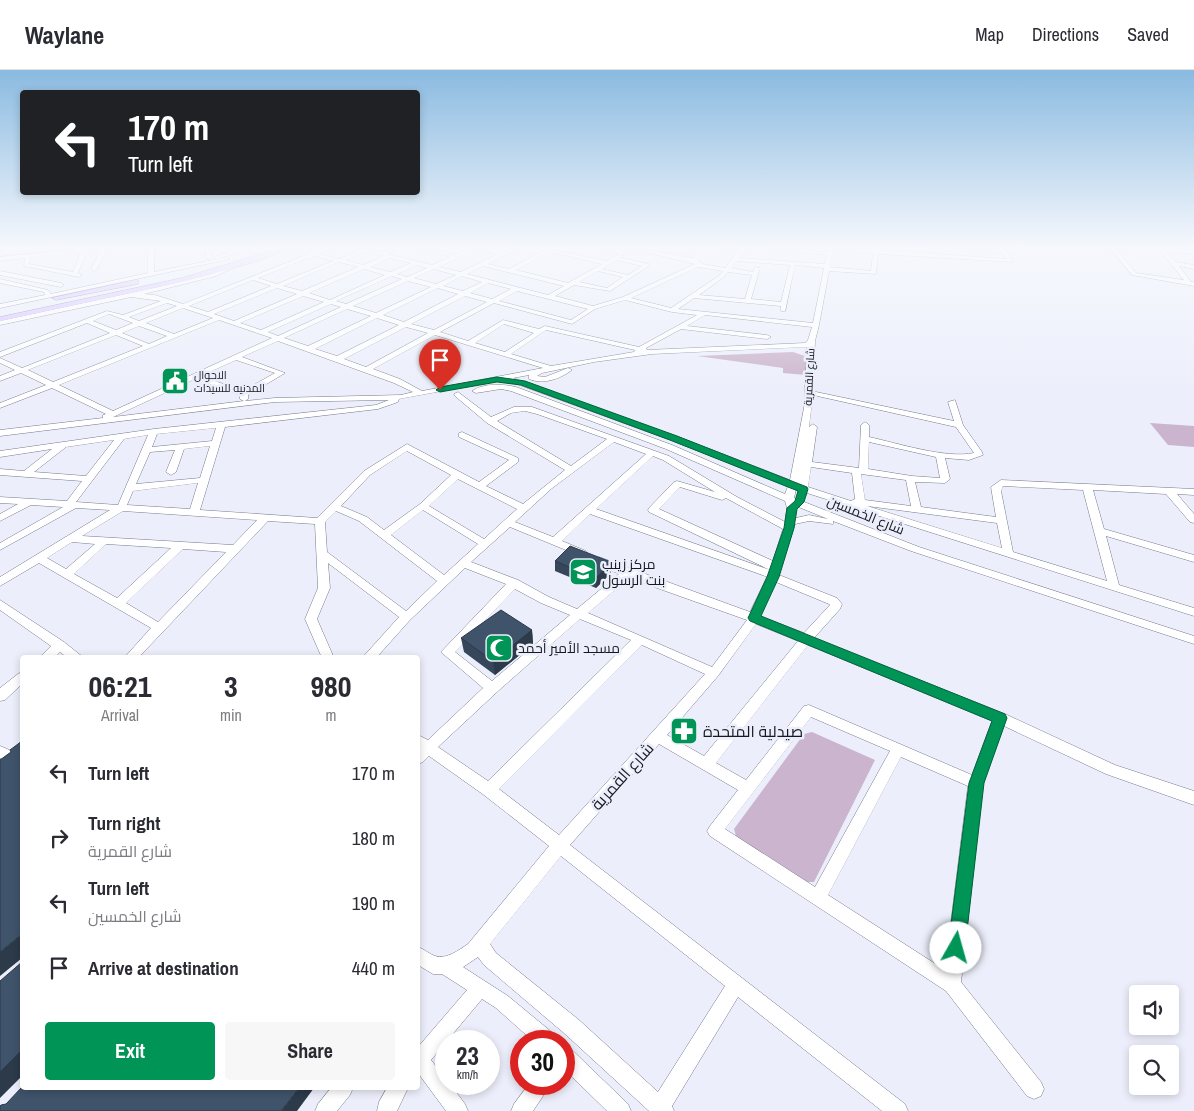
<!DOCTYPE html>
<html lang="en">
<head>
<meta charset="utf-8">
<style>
	:root { --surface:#fff; --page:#f7f7f7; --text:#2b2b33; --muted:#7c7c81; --line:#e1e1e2; --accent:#009557 }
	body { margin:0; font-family:"Archivo Narrow",Cairo,sans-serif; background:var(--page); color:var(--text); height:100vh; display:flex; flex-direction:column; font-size:19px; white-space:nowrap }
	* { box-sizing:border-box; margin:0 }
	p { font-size:16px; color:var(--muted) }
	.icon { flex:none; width:28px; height:28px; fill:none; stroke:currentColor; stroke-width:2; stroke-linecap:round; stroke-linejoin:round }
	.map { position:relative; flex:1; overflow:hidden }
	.side { position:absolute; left:20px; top:585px; width:400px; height:435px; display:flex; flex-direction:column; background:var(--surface); border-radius:5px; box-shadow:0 2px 8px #0003 }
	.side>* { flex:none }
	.top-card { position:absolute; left:20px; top:20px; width:400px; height:105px; border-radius:5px; box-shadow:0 2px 8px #0003; background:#202124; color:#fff; overflow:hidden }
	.buttons { position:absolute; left:1129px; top:915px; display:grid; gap:10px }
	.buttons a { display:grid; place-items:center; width:50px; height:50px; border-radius:5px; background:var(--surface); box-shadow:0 2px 8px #0003; font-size:25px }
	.speed { position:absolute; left:435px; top:960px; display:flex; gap:10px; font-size:25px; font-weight:700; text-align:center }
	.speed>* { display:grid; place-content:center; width:65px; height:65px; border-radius:50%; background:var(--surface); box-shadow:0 2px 8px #0003; line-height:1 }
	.speed small { font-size:12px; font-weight:400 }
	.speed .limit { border:8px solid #d22; background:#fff; color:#111 }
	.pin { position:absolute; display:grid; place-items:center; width:42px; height:42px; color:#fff; margin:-51px -21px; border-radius:50% 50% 50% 0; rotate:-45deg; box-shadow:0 0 5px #0007 }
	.pin .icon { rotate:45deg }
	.me { position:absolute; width:55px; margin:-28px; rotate:7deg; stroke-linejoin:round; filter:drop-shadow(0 0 4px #0008) }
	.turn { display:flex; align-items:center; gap:18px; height:105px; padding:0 25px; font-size:22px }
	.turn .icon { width:65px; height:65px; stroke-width:2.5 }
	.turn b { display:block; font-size:35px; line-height:42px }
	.eta { display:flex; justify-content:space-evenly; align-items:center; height:85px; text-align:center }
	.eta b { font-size:30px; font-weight:700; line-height:35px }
	.button { display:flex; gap:10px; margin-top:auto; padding:10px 25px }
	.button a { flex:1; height:58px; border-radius:5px; background:var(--accent); color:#fff; font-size:20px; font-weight:700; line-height:58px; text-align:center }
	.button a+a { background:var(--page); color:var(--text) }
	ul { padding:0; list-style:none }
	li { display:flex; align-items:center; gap:15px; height:65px; padding:0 25px }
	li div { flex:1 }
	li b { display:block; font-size:19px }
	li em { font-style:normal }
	header { display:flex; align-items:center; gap:30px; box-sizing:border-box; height:70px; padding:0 25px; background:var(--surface); border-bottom:1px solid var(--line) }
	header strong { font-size:24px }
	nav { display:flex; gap:28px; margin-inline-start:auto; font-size:18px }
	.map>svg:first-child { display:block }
</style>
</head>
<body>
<header>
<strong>Waylane</strong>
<nav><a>Map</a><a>Directions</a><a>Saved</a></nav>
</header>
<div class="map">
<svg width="1194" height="1041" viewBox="0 0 1194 1041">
	<rect width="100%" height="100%" fill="#eceffb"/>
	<g fill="#cbb4cd">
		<polygon points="793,282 805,286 808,292 806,305 783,303 783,298 697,286"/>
		<polygon points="1150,353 1194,356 1194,377 1168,375"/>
		<polygon points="812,662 875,690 814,812 800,812 736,766 734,759 804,664"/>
	</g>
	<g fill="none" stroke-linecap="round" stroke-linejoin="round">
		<g stroke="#767a8d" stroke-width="1">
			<g id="minor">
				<path d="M97,177H115L107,179L97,199L94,201L91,199L101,180L87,181L78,203L82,205L79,207L24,196L25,188L0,191V187ZM81,182L73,202L29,194L31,187Z"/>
				<polygon points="148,177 154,177 154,202 227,187 230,189 0,238 0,234 45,225 44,222 0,213 0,209 48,220 51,224 148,203"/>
				<polygon points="204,177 210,177 212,190 207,189"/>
				<polygon points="231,177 237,177 237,183 217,189 214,187 232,181"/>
				<path d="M326,177H334L319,184L339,189L360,180L351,177C361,177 372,183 381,182C388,182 394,177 402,177L387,184L432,195L450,187L416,177H425L455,185L472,177H482L503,182L514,177H521L488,194L509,199L551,177H558L554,180L606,191L620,184L595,177H605L627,182V184H623L621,188L649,194V196L610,221L574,215L555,226L593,236L623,227L695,194L631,179V177L692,188L710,177L740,179L741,177H747L739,188L825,194L827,185L758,177H777L827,182L828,177L873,180V177H879V180L1007,189L1002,183L952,177L1000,179L998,177H1004L1013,192L878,184L876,204L829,201L819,255L815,271L813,323L816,322L954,351L948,332L955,330L963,355L982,382L983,385L969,390L945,388L950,409L945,413L915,412L921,437L996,447L991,417L1001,410L1194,419V425L1177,424L1194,444V453L1190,452L1166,424L1093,420L1104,459L1194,485V492L1106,466L1119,515L1194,538V546L807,423L805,427H799L798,420L796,419L794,428L919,477L1194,566V574L911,481L833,451V454L809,451L795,454L779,505L837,528L842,534L840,539L814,568L1005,644L1115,695L1194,721V735L1106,704L1004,656L983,713L961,912L1041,1012L1044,1019L1041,1026L1034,1029L1027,1026L946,921L710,766L707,761L710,756L738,720L659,674L570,775L905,1034L908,1041H882L738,927L672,1036L674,1041H649L565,964L484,895L478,887L463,897L508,926L554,964L556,971H533L496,938L482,929L431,990L446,1009V1014H450L465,1034L468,1041H446L418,1003V977L467,920L442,904H433L418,895V877C424,879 429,884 435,886C446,890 459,880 468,874L549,776L484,725L429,686L423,692L418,694V665L428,670L483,618L441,582L506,514L465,498L410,550L376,588H362L399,547L328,493L330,518L317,549L334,588H322L305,549L318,518L315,454L268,451L138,588H124L151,558L39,493L0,516V507L110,440L76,438L0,480V473L63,437L31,435L0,451V444L18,434L0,433V427L67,431L82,411L0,405V399L24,401L52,379L0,387V381L154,359L376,335L389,330L275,332L0,366V360L103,348V345L106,344L52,318L0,338V333L46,315L21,303L0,311V306L15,300L0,293V288L22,298L110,263L87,253L0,287V282L107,241L123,245L161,231L131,227L0,255V251L163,216L212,204L231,195H235V197L216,206L144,224L155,225L183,234ZM716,177L737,182L725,198L703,194L697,190ZM477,179L498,184L461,202L439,197ZM833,180L873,183L871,201L830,197ZM366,182L384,186L363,195L345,190ZM550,182L602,194L568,213L516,200ZM314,186L333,191L277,214L258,208ZM390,188L411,193L390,202L370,197ZM616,190L642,196L628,205L602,199ZM736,191L790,195L781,232L751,229L760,198L755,197L753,202L731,198ZM339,192L358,197L302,221L283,216ZM417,195L427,198L407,207L397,204ZM795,195L824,198L813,253L678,239L694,228L781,236V241H785ZM483,196L564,216L548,225L467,204ZM698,197L723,201L720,205L671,238L631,228ZM364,199L385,205L330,230L309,223ZM434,199L456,205L436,214L414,208ZM598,201L623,207L607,218L579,212ZM728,202L752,205L745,229L699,225L724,207ZM392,206L402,209L346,234L336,231ZM462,206L482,212L463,221L443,216ZM253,210L271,216L208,242L189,236ZM408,211L431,217L376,243L353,236ZM488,213L511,219L492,229L470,223ZM277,218L297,224L234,251L214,244ZM438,218L458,224L404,252L383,245ZM517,221L588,239L571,250L499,231ZM303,226L324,232L261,260L240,253ZM465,226L487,232L434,260L411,254ZM625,230L672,242L697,245L639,277L545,256L539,259L503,250L468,271L440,262L494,233L572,254L595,239ZM167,233L177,236L139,251L129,247ZM331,234L341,237L278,266L268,262ZM183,238L213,248L174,264L146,253ZM347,239L371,246L308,276L284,268ZM109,244L133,253L116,260L93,251ZM705,245L812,257L808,270L805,273L647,280L646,278L681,259L767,269L771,267L767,265L687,256ZM377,248L399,255L337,286L315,279ZM219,250L272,268L113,341L59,315ZM504,254L534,263L505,282L475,273ZM139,256L167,266L149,274L122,263ZM406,257L428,263L366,297L344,289ZM546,260L635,280L634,282L551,296L511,284ZM116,265L143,276L53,312L28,300ZM435,265L543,298L422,321L400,309L373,299ZM278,271L394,313L413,322L401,325L275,328L245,331L248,329V325L285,303L242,287ZM807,277L804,338L790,410L676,366L513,308L529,305V309C543,315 560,309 572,300L568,298L545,307L537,306L542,303L594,292L652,284ZM236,290L275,303L243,321L201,306ZM195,309L240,325V329L244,331L113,347ZM497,311L514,313L670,370L788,416L785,424L672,375L516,317C503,314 483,313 472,321L476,323L501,319L511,321L666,379L785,431L787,438L785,452L737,427L669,386L532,337H514L491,347L458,322L454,324L455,326L487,353L565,400L523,434L486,416L518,392V388L462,362L459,363V367L509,390L479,412L407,374L364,401L317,448L200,440L225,357L378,339L398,332L399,329ZM813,325L956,357L974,383C946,389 897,373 869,367V355L865,352L861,355L859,398L812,392L817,357L813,354L809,357ZM525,341L537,344L607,369L571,396L497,351L511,343ZM216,358L212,371L152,377L157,364ZM148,365L118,435L76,432L124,369ZM114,370L86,406L34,402L66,377ZM614,372L646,384L553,467L515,452L551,419ZM869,372L936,387L940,408L912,406L868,399ZM210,376L200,408L136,414L150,382L175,380L166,402L171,405L176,402L184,379ZM407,381L451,405L420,434L384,460L367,447L341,436L370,405ZM653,386L663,390L715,422L677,411L674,412L649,438L648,440L649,442L770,500L596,439ZM811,397L852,403L855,429L851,431L808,417ZM861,404L906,410L911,436L865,430ZM458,409L517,439L484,469L429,436ZM198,413L190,439L127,435L133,421ZM1003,416L1083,420L1107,511L1013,482L1001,421ZM680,417L722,430L726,428L783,459L773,491L659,439ZM796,436L828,449L809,445L796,448ZM867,436L997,453L1002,478ZM423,440L478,474L444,505L391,465ZM123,441L257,450L233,475L82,466ZM336,441L359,451L437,511L406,541L327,482L325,452ZM590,444L768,507H767L750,542L599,487L595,489L594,491L595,493L619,504L577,539L549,527L518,510L471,492L510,457L578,485H586L587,483L586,481L562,471ZM72,472L95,474L66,499L47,488ZM106,474L171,478L117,528L74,504ZM183,479L226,482L158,552L126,533ZM629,508L747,550L712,597L588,543ZM776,512L829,534L830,535L804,563L760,546ZM515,519L541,533L570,545L492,611L455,582ZM580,549L631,570L488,711L438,677L497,622ZM756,554L798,571L704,686L667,665L718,606ZM642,575L705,604L559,765L499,719ZM808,575L992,651L972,705L809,635L804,636L746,710L716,693ZM811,647L890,681L815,817L725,759ZM901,687L968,716L945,900L828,825ZM561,786L725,916L658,1022L579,950L496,883L490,874Z"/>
				<polygon points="1109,177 1115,177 1136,203 1184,210 1157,177 1194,180 1194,184 1166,181 1176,192 1194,195 1194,199 1179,196 1191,212 1194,212 1194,216 1132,205"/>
				<polygon points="0,201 61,213 64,215 61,217 0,205"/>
				<polygon points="0,530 64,572 84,588 68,588 60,582 54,588 39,588 51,576 0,540"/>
				<polygon points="22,602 22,614 5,630 0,631 0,618 18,604"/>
				<polygon points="0,676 19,684 21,688 19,692 14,694 0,688"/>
				<polygon points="564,977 571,979 628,1034 631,1041 607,1041 564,999"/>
				<polygon points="529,1014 551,1014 533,1041 511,1041 514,1034"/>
				<polygon points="331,1018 353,1018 350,1025 337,1041 315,1041 318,1034"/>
				<polygon points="387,1018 408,1018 397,1041 377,1041 379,1032"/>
			</g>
		</g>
		<g stroke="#846eb0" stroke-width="1">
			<g id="major">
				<polygon points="284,177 294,177 258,191 186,211 0,251 0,247 182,208"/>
				<polygon points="135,210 138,210 138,214 56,230 52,228"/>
			</g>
		</g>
		<use href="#minor" fill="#fff" fill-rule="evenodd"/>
		<use href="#major" fill="#d8c3fe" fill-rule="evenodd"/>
	</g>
	<g fill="#36475b">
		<polygon points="555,491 611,492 611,503 596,518 555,501"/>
		<polygon points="532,560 533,574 495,605 464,582 461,568"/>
	</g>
	<g fill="#2c3a4a">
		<polygon points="611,492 611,503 596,518 596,508"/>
		<polygon points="532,560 533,574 495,605 493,591"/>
		<polygon points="22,864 22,888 0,906 0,882"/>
		<polygon points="22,980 22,1006 0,1028 0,1002"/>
		<polygon points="299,1018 314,1018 297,1041 281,1041"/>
	</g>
	<g fill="#3f536a" stroke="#2c3a4a">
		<polygon points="570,476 611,492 596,508 555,491"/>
		<polygon points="501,540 532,560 493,591 461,568"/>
		<polygon points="22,671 22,864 0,882 0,690 11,682 10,680"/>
		<polygon points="22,892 22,980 0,1002 0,911"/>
		<polygon points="22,1017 22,1018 299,1018 281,1041 0,1041 0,1036 1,1035 6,1034"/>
	</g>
	<linearGradient id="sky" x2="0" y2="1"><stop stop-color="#8abae0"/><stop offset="0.55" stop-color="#f6f8fd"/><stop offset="1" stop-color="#f6f8fd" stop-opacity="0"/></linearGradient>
	<rect width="1194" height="323" fill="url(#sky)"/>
	<polygon fill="#009557" stroke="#006139" points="497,307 525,311 677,366 807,417 808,419 804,432 797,439 794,458 779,507 761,546 1005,644 1007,648 984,713 965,878 962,884 956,887 950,884 948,878 969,713 992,651 750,551 748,548 767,507 784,458 787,438 795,431 798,421 670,370 521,315 497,312 440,322 436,320 440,317"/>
	<defs>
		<g id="civic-square" transform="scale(1.4375)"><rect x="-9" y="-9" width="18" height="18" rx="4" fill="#009557" stroke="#eceffb"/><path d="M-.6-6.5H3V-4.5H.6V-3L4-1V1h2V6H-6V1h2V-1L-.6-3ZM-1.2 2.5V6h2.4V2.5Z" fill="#fff"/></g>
		<g id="school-square" transform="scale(1.4375)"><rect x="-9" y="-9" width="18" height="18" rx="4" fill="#009557" stroke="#eceffb"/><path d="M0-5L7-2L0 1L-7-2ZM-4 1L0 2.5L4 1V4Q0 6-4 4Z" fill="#fff"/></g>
		<g id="mosque-square" transform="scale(1.4375)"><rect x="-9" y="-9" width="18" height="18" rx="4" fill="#009557" stroke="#eceffb"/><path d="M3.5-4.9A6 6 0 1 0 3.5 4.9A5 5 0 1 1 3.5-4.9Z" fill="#fff"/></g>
		<g id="pharmacy-square" transform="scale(1.4375)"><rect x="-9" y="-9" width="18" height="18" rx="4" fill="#009557" stroke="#eceffb"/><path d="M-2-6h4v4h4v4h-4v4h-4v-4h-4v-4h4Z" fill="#fff"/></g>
	</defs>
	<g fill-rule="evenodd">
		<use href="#civic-square" x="175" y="311"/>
		<use href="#school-square" x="583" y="502"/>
		<use href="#mosque-square" x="499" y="578"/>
		<use href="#pharmacy-square" x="684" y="661"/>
	</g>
	<g text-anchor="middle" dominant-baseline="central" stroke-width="5" stroke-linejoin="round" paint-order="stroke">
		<g font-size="11" fill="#171920" stroke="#eceffb" text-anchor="start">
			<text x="194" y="305">الاحوال<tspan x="194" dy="13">المدنيه للسيدات</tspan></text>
		</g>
		<g font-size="11" fill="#171920" stroke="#eceffb">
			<text transform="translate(809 307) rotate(-87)">شارع القمرية</text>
		</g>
		<g font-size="14" fill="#171920" stroke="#eceffb">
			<text transform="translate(866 445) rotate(22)">شارع الخمسين</text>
		</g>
		<g font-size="14" fill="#171920" stroke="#eceffb" text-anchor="start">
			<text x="602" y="494">مركز زينب<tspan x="602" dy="16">بنت الرسول</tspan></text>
			<text x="518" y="578">مسجد الأمير أحمد</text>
		</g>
		<g font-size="16" fill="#171920" stroke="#eceffb" text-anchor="start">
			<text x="703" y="661">صيدلية المتحدة</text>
		</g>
		<g font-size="16" fill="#171920" stroke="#eceffb">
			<text transform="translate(622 706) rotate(-48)">شارع القمرية</text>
		</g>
	</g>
</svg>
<div class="buttons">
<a><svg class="icon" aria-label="sound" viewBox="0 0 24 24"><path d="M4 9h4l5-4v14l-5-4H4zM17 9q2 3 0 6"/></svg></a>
<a><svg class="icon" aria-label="search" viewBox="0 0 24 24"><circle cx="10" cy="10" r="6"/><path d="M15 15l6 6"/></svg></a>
</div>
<div class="speed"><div>23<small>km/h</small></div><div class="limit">30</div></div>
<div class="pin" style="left:440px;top:320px;background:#d93025"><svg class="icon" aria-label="arrive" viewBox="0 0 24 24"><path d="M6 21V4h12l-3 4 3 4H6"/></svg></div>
<svg class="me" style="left:956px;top:878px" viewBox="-20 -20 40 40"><circle r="19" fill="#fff"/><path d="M0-13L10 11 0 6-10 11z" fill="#009557"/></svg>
<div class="top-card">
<div class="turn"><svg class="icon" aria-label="left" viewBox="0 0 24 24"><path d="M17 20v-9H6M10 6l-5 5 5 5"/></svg><div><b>170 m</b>Turn left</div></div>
</div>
<section class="side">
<div class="eta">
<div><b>06:21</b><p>Arrival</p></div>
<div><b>3</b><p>min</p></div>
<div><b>980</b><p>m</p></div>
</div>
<ul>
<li><svg class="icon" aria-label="left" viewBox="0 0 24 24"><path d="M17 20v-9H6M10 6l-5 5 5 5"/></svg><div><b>Turn left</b></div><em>170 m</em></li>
<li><svg class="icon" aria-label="right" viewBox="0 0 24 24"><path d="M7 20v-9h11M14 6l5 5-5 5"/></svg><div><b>Turn right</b><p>شارع القمرية</p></div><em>180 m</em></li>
<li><svg class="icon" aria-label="left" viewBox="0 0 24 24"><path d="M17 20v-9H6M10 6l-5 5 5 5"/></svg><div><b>Turn left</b><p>شارع الخمسين</p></div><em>190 m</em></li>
<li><svg class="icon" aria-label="arrive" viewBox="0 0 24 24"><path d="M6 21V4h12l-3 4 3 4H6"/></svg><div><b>Arrive at destination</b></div><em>440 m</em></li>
</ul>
<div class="button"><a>Exit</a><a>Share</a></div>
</section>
</div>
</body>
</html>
